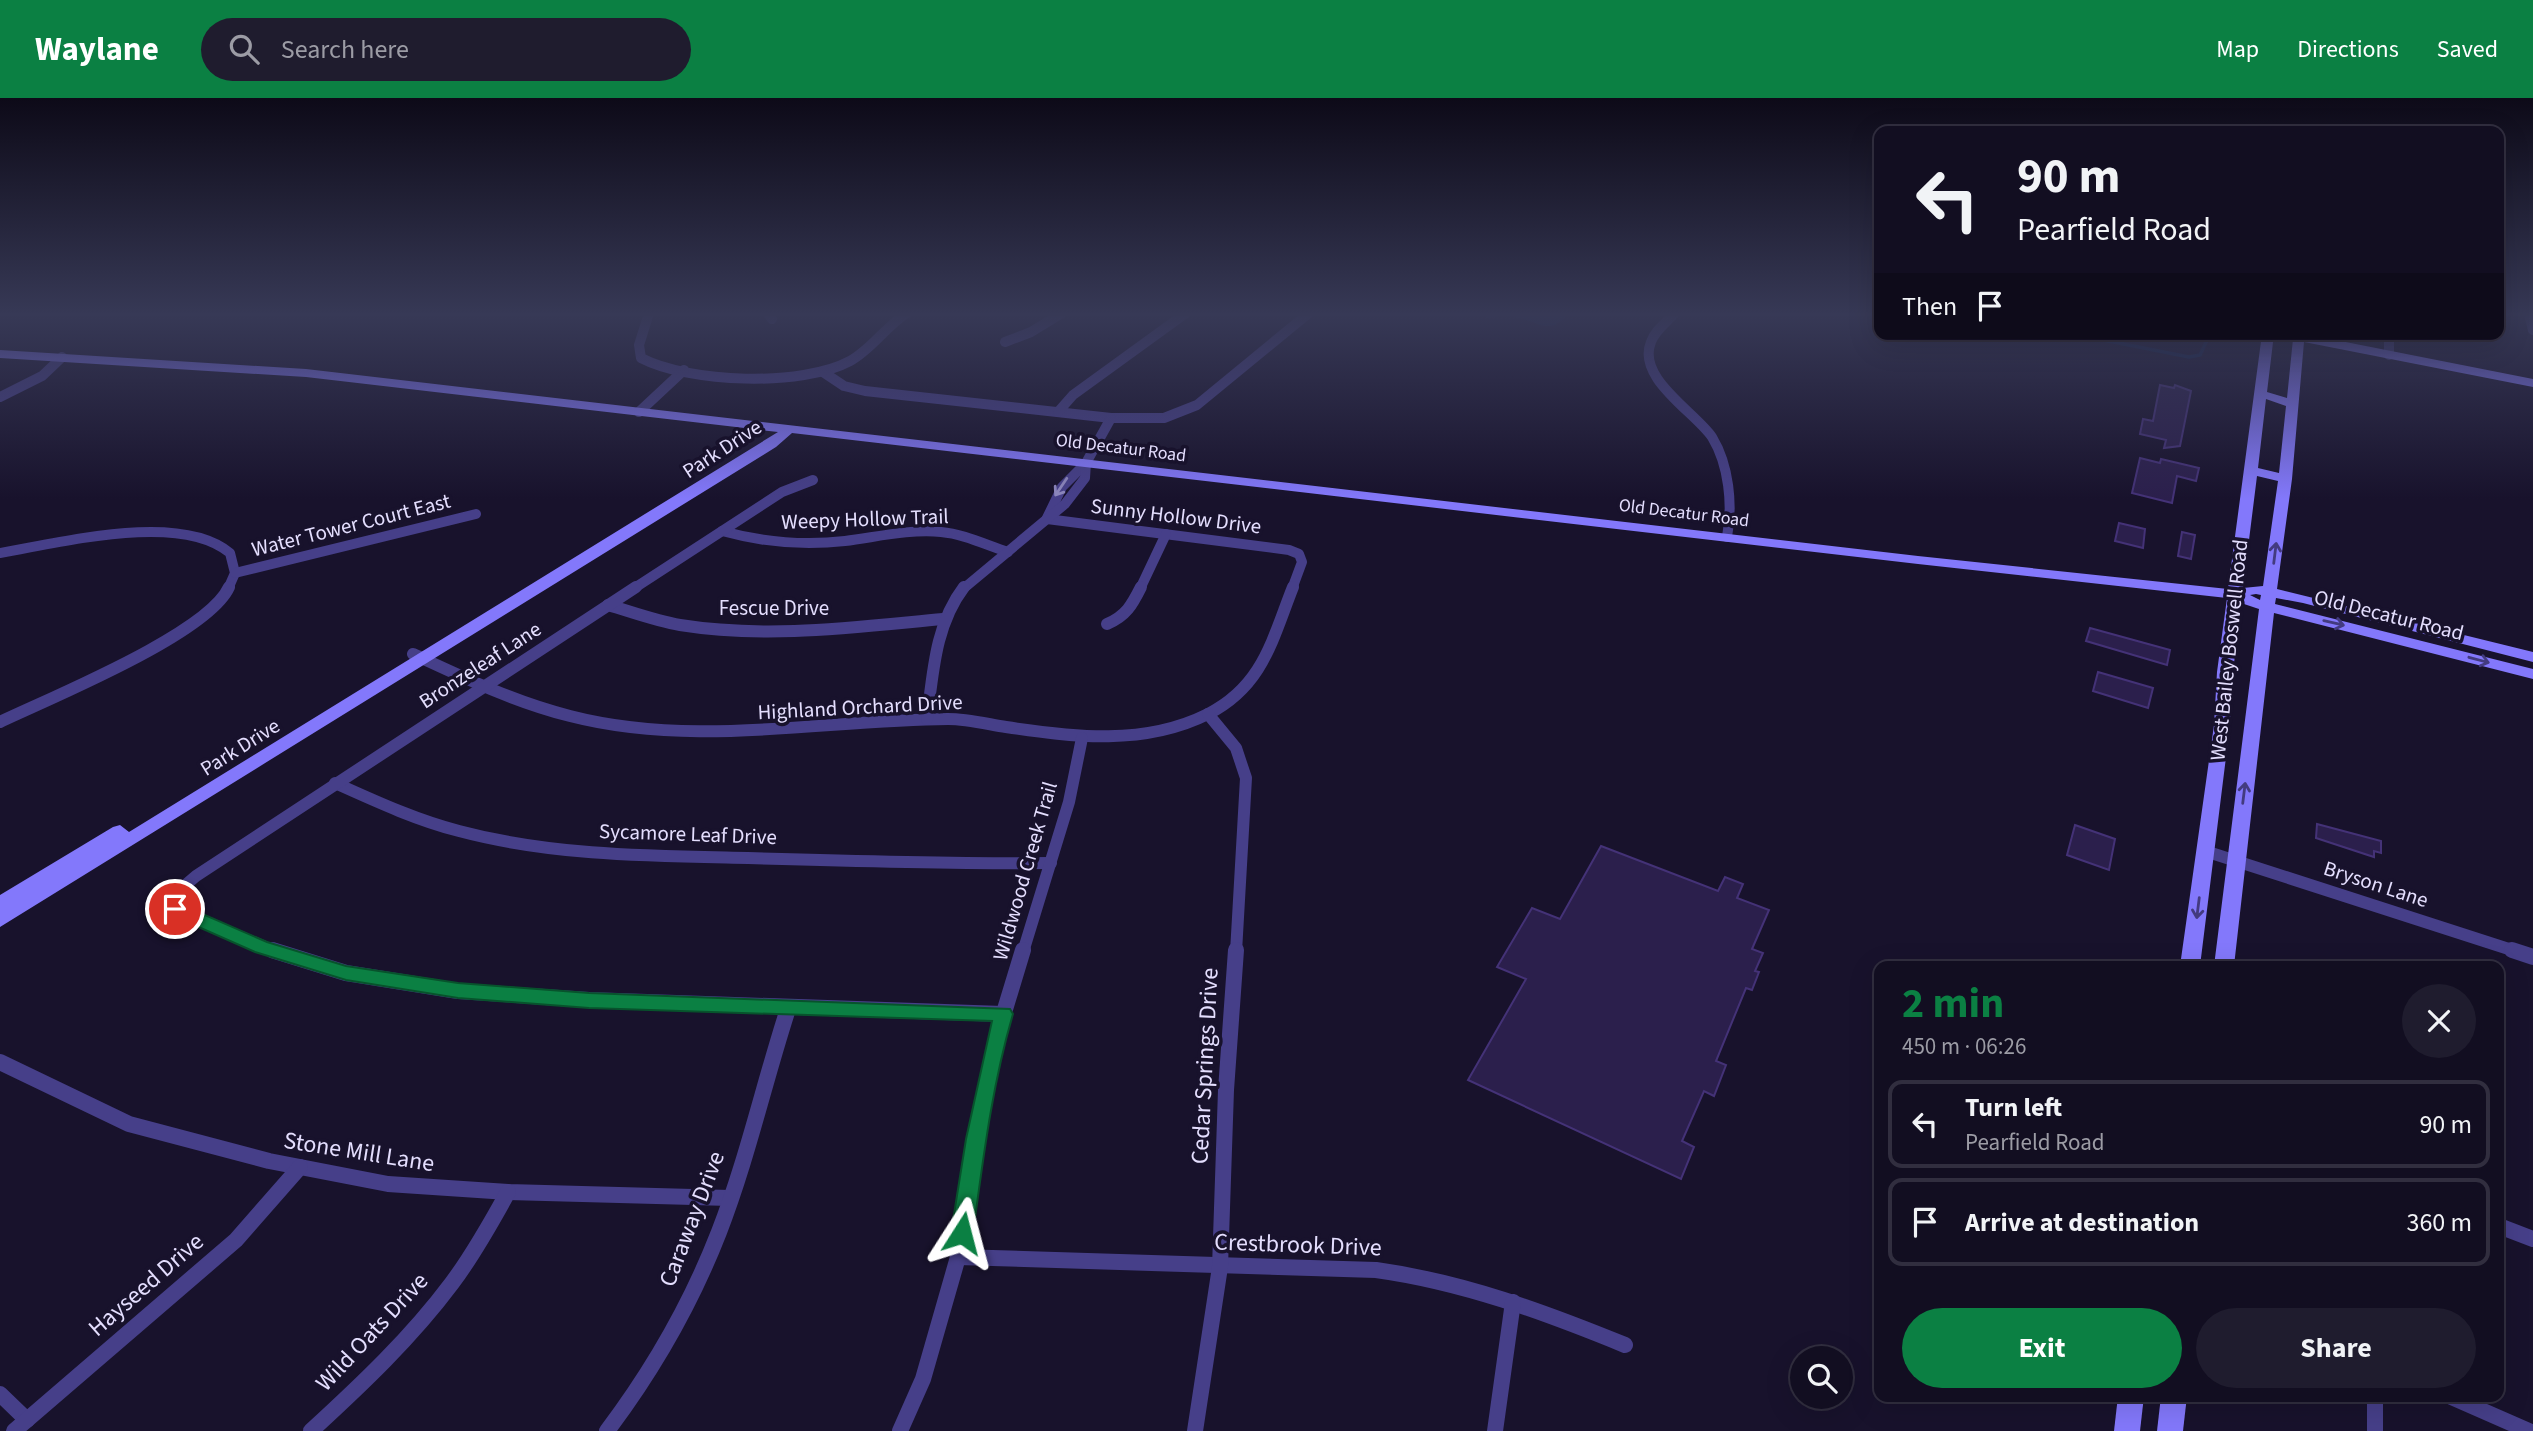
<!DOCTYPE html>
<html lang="en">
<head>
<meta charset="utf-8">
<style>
	:root { --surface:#120e21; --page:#1f1c2e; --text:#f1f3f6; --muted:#9c9ca5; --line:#312e3f; --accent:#0b8043 }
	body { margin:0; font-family:"Source Sans 3",sans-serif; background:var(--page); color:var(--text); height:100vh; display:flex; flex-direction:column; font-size:26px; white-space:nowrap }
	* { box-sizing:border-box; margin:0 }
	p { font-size:23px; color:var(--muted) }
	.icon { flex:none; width:38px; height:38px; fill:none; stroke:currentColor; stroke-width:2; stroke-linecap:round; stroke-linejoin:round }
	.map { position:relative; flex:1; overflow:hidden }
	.side { position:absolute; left:1874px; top:863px; width:630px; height:441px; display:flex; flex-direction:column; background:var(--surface); border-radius:14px; box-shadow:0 7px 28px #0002,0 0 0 2px var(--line) }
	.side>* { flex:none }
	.guide { position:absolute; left:1874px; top:28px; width:630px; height:214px; border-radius:14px; box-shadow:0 7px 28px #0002,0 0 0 2px var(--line); background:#120e21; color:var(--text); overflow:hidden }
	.buttons { position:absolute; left:1790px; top:1248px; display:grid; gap:14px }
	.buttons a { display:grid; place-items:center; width:63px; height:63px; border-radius:50%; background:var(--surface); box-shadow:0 7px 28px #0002,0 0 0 2px var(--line); font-size:35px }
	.pin { position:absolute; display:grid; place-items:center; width:60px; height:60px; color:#fff; margin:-30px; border:4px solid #fff; border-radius:50%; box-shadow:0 2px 7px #0007 }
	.me { position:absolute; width:77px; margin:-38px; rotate:9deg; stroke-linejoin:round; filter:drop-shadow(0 0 5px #0008) }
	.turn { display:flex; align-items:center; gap:24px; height:147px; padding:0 28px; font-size:32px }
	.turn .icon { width:91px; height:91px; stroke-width:2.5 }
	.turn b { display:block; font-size:49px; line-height:60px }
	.then { display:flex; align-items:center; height:66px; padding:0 28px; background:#0003; gap:14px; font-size:26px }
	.round { display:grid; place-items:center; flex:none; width:74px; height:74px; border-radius:37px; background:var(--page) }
	.summary { display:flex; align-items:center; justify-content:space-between; height:119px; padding:0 28px }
	h1 { font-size:42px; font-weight:700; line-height:52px; color:var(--accent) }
	.cta { display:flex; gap:14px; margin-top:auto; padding:14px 28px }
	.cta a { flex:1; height:80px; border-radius:42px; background:var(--accent); color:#fff; font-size:28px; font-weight:700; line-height:80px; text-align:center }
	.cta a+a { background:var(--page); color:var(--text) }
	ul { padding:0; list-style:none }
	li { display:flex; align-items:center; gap:21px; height:88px; margin:0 14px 10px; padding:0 14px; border:4px solid var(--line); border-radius:14px }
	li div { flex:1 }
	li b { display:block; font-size:26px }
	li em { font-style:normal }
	header { display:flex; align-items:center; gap:42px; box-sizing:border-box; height:98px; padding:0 35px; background:var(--accent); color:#fff }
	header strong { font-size:33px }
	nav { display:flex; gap:38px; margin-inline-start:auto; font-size:24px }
	.search { width:490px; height:63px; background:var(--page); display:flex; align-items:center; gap:18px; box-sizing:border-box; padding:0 24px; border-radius:38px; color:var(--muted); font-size:26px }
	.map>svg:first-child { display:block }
</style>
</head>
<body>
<header>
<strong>Waylane</strong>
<div class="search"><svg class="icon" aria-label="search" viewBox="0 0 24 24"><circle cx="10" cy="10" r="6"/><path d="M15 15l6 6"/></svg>Search here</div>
<nav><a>Map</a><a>Directions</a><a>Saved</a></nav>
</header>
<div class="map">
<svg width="2533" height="1333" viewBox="0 0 2533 1333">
	<rect width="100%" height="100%" fill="#18122c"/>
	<path fill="#0f234e" d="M1484,215H1483H1569C1549,239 1540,224 1515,219C1506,217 1496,219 1487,220Z"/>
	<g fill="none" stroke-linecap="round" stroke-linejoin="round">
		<polyline stroke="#0f234e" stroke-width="3.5" points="2073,236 2189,259 2200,257 2210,236"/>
	</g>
	<g fill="#2b1f4c" stroke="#443277" stroke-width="2">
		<polygon points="2160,287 2174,290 2175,287 2191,293 2180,348 2164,350 2166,342 2140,336 2143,321 2153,323"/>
		<polygon points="2140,360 2160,365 2161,361 2199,370 2196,383 2177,378 2172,405 2132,395"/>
		<polygon points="2119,425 2145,431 2143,450 2115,443"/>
		<polygon points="2182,434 2195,437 2191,461 2178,458"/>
		<polygon points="2090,530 2170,552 2167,567 2086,543"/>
		<polygon points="2098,574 2153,590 2148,610 2093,593"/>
		<polygon points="2317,726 2381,743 2381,755 2374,753 2374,759 2316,740"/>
		<polygon points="2075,727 2115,741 2109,772 2067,757"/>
		<polygon points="1601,748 1718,793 1725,779 1743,786 1737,800 1769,812 1752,851 1763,855 1755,873 1759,874 1752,892 1746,890 1716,963 1726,967 1714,998 1704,993 1682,1043 1694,1049 1681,1081 1468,982 1526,881 1497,869 1532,810 1560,821"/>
	</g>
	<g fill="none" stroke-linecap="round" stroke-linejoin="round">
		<g stroke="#463f89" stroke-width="10">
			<path d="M649,215L639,247L641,260C689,285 802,289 850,263C872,251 886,228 907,215"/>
			<polyline points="768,215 772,221"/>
			<path d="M1675,215C1667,224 1655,232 1651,244C1636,280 1695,314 1712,339C1729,367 1733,407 1727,439"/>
			<polyline points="2529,215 2533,232"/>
			<polyline points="2389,236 2389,257"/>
			<polyline points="1005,244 1031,234 1062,215"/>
			<polyline points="823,274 844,288 865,293 1111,320 1164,320 1197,307 1309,215"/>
			<polyline points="0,299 42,278 62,259"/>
			<polyline points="639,314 684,272"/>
			<polyline points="1058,314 1073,297 1186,215"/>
			<polyline points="1047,420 1062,389 1086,365"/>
			<polyline points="1047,421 1289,452 1299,456 1302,464 1292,491"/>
			<path d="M722,433C762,444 803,448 845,443C877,439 909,431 941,434C964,436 986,447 1008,454"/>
			<path d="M0,455C60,445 180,413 230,455L235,475L228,491"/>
			<polyline points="235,475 476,416"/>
			<polyline points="633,491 782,394 813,382"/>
			<polyline points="963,491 1065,406 1085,380 1086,365 1111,320"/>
			<polyline points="1140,491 1166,436"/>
		</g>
		<g stroke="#463f89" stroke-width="12">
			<path d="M608,507C632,514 656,523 680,527C767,541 856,529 943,521"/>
			<path d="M1107,526C1126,518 1132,507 1141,489"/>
			<path d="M413,556C465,580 514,604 570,618C694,650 822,622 948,621C967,621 987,626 1006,629C1074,639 1144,648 1208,616C1263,588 1272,542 1293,489"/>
			<polyline points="1208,616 1236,650 1246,680 1236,854"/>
			<path d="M927,621C933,575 935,527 964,489"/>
			<path d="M0,624C50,600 208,536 229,489"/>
			<path d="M335,685C375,703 416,722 459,733C553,758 652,758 748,760C849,763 950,766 1051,765"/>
			<polyline points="2205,753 2518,854"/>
			<polyline points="277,854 175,811 175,796 196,778 636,489"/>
			<polyline points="1023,854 1069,704 1082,640"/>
		</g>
		<g stroke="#463f89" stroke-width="16">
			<polyline points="272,852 346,875 458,893 589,902 1003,916"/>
			<polyline points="2512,852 2533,859"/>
			<polyline points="0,964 129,1026 269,1063 388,1086 508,1094 730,1100"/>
			<polyline points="2499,1128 2533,1141"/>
			<path d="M958,1159L1376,1172C1463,1184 1544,1214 1625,1247"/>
			<polyline points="0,1296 27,1322"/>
			<polyline points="2375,1298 2375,1333"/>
			<polyline points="2449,1298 2529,1333"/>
			<polyline points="14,1333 236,1142 300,1069"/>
			<path d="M311,1333C361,1287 411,1240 452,1185C473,1157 491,1125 508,1094"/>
			<path d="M607,1333C653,1272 691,1206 719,1134C747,1062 764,985 788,911"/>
			<polyline points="900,1333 923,1281 958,1159 976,1041 996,941 1023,852"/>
			<polyline points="1195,1333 1220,1169 1226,992 1236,852"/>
			<polyline points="1495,1333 1513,1204"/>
		</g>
		<g fill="#8378fb" fill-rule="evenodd">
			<path d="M2262,236H2274L2267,294L2287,300L2293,241L2278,236H2305L2533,281V289L2304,244L2292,381L2277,491L2533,554V564L2303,505L2276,500L2275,506L2533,571V581L2274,515L2234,868H2214L2259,511L2241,505L2233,574L2230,627L2200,868H2180L2214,627L2217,574L2227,500L1918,466L792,335L776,349L0,829V797L113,729L120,727L129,734L778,334L306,279L0,260V252L306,271L1918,458L2228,491ZM2266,301L2286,308L2279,375L2258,370ZM2257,378L2278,383L2263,488L2243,490ZM2256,496L2261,497L2260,502L2250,497Z"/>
			<polygon points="2118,1298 2144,1298 2140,1333 2114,1333"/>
			<polygon points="2161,1298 2187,1298 2183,1333 2157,1333"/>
		</g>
	</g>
	<defs><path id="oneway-shaft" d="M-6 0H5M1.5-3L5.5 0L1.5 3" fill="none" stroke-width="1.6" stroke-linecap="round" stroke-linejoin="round" transform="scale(1.75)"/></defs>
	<use stroke="#8d87be" href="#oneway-shaft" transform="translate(1061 389) rotate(124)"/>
	<g stroke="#433b7f">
		<use href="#oneway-shaft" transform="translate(2275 455) rotate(-83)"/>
		<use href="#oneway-shaft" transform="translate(2334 525) rotate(13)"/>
		<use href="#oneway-shaft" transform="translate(2479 562) rotate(15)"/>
		<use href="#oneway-shaft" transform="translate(2244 695) rotate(-83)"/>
		<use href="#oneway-shaft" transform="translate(2198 810) rotate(97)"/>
	</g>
	<linearGradient id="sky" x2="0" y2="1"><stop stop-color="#0d0a18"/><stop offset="0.54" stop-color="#373956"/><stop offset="1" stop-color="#373956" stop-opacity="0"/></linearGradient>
	<rect width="2533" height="401" fill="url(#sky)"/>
	<path fill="#0b8043" stroke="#07532c" stroke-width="2" d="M175,804L267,844L346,868L458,885L589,895L1010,911L1013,916C992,987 983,1062 973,1135L970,1142L962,1145L954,1142L951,1135L966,1041L992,923L589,910L458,900L346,882L255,854L169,816L166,811L169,806Z"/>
	<g text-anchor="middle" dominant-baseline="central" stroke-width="7" stroke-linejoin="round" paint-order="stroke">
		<g font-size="18" fill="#e4defe" stroke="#18122c">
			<text transform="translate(1121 350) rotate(7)">Old Decatur Road</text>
			<text transform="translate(1684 415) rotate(7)">Old Decatur Road</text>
		</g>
		<g font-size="21" fill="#e4defe" stroke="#18122c">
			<text transform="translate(722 351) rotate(-33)">Park Drive</text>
			<text transform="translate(1176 418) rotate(7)">Sunny Hollow Drive</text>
			<text transform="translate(865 421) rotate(-2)">Weepy Hollow Trail</text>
			<text transform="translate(351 427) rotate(-14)">Water Tower Court East</text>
			<text x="774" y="510">Fescue Drive</text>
			<text transform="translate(2389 517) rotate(14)">Old Decatur Road</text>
			<text transform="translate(2229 552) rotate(-84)">West Bailey Boswell Road</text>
			<text transform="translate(480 567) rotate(-33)">Bronzeleaf Lane</text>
			<text transform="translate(860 609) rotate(-3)">Highland Orchard Drive</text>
			<text transform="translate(240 649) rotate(-32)">Park Drive</text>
			<text transform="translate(688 736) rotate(2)">Sycamore Leaf Drive</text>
			<text transform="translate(1025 773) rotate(-74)">Wildwood Creek Trail</text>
			<text transform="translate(2376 786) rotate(18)">Bryson Lane</text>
		</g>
		<g font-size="24" fill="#e4defe" stroke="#18122c">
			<text transform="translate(1205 968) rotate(-87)">Cedar Springs Drive</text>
			<text transform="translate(359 1054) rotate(9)">Stone Mill Lane</text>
			<text transform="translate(692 1121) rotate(-69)">Caraway Drive</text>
			<text transform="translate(1298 1147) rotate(2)">Crestbrook Drive</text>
			<text transform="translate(146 1187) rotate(-41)">Hayseed Drive</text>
			<text transform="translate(372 1234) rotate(-47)">Wild Oats Drive</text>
		</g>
	</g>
</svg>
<div class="buttons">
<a><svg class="icon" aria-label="search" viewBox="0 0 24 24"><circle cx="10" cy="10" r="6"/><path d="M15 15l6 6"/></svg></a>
</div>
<div class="pin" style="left:175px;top:811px;background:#d93025"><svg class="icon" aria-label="arrive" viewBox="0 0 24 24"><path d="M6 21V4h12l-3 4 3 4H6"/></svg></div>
<svg class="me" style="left:962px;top:1135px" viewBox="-20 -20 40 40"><path d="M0-17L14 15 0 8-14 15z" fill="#0b8043" stroke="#fff" stroke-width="4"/></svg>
<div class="guide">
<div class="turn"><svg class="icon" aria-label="left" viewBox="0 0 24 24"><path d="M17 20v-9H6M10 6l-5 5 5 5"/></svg><div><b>90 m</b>Pearfield Road</div></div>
<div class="then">Then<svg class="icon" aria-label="arrive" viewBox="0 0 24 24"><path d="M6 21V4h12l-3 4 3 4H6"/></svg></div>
</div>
<section class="side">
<div class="summary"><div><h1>2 min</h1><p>450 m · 06:26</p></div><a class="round"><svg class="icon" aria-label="close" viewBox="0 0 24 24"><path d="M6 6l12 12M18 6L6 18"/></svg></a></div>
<ul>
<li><svg class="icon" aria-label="left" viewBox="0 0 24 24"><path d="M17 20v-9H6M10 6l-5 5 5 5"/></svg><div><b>Turn left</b><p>Pearfield Road</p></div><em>90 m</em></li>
<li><svg class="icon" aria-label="arrive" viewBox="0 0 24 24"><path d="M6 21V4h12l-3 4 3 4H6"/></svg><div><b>Arrive at destination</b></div><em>360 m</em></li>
</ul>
<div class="cta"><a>Exit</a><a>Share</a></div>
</section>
</div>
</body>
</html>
